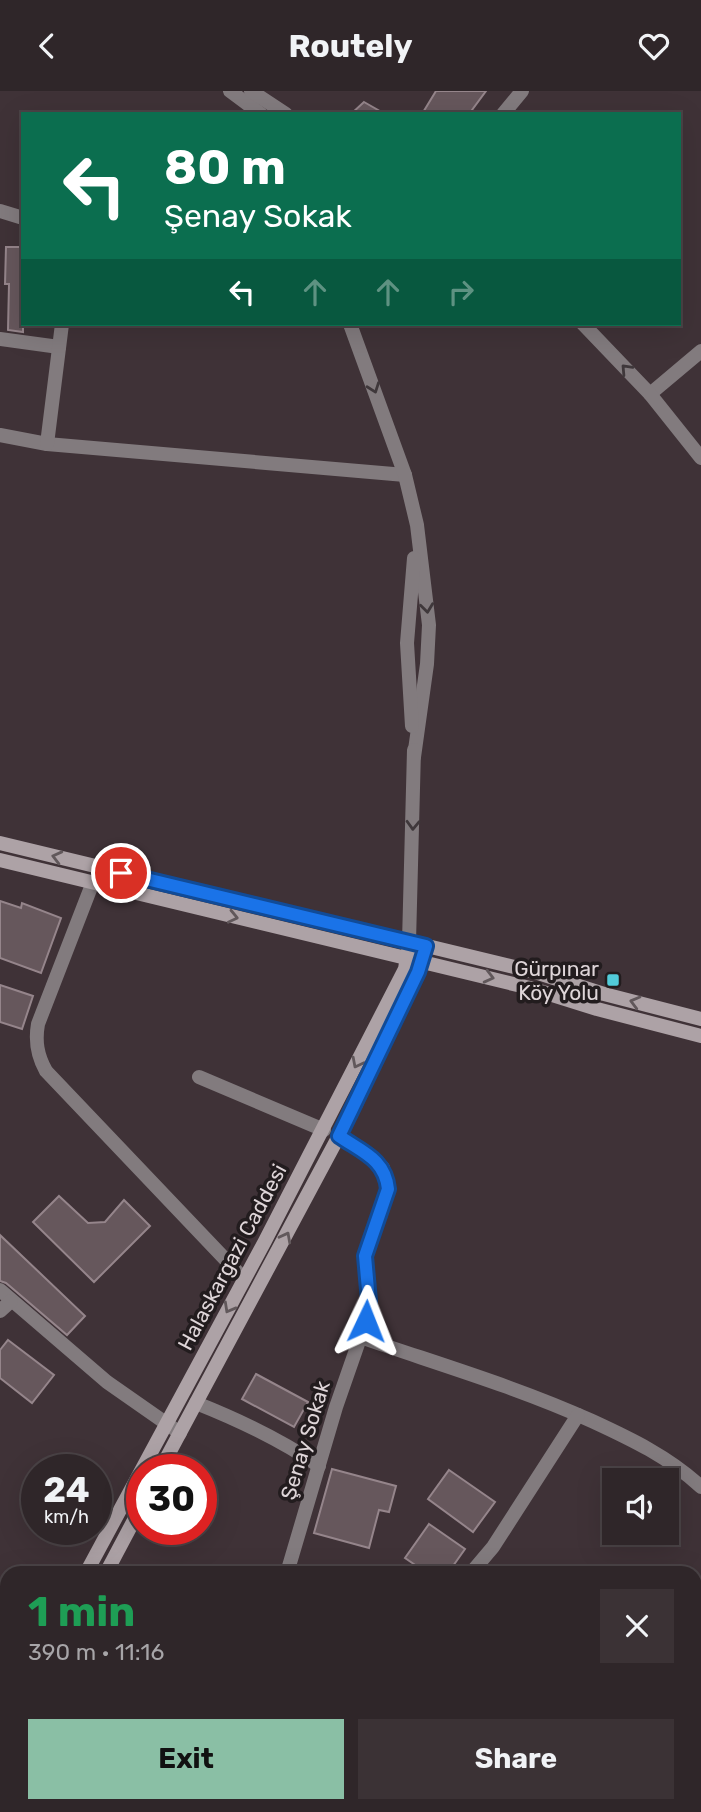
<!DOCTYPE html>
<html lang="en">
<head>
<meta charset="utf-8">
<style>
	:root { --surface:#2f2629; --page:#3b3235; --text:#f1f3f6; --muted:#a7a5a8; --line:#4a4346; --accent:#8abfa5 }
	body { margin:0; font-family:Rubik,sans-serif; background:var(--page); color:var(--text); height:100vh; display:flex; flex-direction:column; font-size:26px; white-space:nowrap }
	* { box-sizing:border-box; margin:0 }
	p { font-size:23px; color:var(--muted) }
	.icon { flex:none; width:38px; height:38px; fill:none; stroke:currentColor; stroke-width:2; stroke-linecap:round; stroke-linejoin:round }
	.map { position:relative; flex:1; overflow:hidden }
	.drawer { position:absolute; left:0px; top:1475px; width:702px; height:247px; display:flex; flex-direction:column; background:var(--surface); border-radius:21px 21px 0 0; box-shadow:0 7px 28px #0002,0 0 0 2px var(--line) }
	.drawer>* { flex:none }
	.guide { position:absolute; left:21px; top:21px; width:660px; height:214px; border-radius:0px; box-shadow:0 7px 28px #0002,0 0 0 2px var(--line); background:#0b6e4f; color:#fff; overflow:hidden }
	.buttons { position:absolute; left:602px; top:1377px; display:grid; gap:14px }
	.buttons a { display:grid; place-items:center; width:77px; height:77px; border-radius:0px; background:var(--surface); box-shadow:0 7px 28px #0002,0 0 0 2px var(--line); font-size:35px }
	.speed { position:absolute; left:21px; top:1363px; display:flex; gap:14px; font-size:35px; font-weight:700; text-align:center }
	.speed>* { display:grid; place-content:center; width:91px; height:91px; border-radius:50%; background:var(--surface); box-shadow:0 7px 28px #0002,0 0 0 2px var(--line); line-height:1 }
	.speed small { font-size:18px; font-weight:400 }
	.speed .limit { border:10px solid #d22; background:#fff; color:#111 }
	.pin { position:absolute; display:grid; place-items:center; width:60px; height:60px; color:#fff; margin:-30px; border:4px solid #fff; border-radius:50%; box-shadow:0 2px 7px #0007 }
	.me { position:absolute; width:77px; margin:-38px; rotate:2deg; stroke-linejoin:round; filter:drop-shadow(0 0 5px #0008) }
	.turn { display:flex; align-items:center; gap:24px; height:147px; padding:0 28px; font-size:32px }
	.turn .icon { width:91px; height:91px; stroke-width:2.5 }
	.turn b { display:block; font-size:49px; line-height:60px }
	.lanes { display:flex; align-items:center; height:66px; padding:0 28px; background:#0003; justify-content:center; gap:35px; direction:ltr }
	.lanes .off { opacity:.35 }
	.round { display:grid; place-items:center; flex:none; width:74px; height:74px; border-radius:0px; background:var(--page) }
	.headline { display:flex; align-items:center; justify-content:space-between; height:119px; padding:0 28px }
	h1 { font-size:42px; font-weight:700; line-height:52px; color:#1e9e55 }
	.primary-button { display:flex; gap:14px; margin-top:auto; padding:14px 28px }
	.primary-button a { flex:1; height:80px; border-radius:0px; background:var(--accent); color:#111; font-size:28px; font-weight:700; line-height:80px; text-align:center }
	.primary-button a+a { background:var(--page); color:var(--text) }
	header { display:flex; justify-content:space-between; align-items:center; height:91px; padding:0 28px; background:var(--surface); font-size:32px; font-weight:700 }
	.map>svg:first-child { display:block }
</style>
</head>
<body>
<header><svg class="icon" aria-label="back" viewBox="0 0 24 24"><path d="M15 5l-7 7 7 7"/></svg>Routely<svg class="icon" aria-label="heart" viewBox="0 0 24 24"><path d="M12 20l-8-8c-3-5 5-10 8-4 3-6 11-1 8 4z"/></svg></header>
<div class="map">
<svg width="701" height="1721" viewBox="0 0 701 1721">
	<rect width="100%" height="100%" fill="#3f3237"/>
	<g fill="#66575c" stroke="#95858b" stroke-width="2">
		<polygon points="436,0 486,0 469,23 422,23"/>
		<polygon points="364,11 385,23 351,23"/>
		<polygon points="6,156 23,156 23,241 8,239 9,193 5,193"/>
		<polygon points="0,810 21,817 22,812 61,827 41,882 0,867"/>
		<polygon points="0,894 33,905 22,938 0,931"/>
		<polygon points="59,1105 88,1132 105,1131 124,1109 150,1135 94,1191 33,1131"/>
		<polygon points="0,1144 85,1225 67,1244 6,1192 0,1190"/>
		<polygon points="8,1249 54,1284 32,1312 0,1287 0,1259"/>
		<polygon points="256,1283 308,1311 294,1336 242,1308"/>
		<polygon points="332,1378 396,1395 389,1421 379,1419 369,1457 314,1442"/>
		<polygon points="449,1379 495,1411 473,1441 428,1408"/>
		<polygon points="429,1433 465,1458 448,1482 427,1482 405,1467"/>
	</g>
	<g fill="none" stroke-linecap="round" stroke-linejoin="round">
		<g stroke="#827b7e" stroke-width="14">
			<polyline points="503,23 522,0"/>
			<polyline points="0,120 23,127"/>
			<polyline points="0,248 59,256"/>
			<polyline points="650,303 701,260"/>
			<polyline points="0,344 47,353 405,384"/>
			<polyline points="47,353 62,233"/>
			<path d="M93,791L38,933C35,950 37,964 46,980L244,1188"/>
			<polyline points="199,986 324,1039"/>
			<polyline points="0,1199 107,1291 180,1342"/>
			<polyline points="0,1220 11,1210"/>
			<path d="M360,1246C438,1273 517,1296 592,1330C631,1348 669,1366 701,1396"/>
			<path d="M196,1312C239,1329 281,1349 319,1375"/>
			<polyline points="287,1482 336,1316 366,1230 369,1210 365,1165 388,1098 383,1077 374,1068 339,1045"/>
			<polyline points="471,1482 493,1456 578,1324"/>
			<polyline points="0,1522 7,1529"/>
			<polyline points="695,1532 701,1529"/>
			<polyline points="695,1664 701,1659"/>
			<polyline points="44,1715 48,1721"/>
			<polyline points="293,1715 298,1721"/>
			<polyline points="641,1715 645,1721"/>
			<polyline points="179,1721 184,1715"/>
			<polyline points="421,1721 429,1715"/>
			<polyline points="625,1721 632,1715"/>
		</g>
		<g stroke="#827b7e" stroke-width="14">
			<polyline points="230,0 261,23"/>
			<polyline points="251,0 286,23"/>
			<polyline points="350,233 405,384 417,434 429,534 427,573 414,666"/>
			<polyline points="583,233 650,303 701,367"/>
			<polyline points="412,635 407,552 414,467"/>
			<polyline points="409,851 414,659"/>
		</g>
		<g stroke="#ada2a6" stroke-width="14">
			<polyline points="0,752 535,881 604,903 701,928"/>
			<polyline points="0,769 530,897 597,918 701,945"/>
			<polyline points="160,1379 356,1013 424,863"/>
			<polyline points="86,1482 265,1150 405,878 408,860"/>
			<polyline points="106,1482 142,1414"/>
			<polyline points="0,1646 7,1632"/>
			<polyline points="0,1678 7,1667"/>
		</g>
	</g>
	<defs><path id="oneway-chevron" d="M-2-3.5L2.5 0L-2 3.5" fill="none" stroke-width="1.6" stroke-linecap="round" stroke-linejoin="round" transform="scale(1.75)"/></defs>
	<g stroke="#3f383b">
		<use href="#oneway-chevron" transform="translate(626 278) rotate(-133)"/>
		<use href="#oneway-chevron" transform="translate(374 297) rotate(70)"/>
		<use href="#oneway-chevron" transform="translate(427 517) rotate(83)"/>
		<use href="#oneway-chevron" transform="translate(413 734) rotate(92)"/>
	</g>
	<g stroke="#61585b">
		<use href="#oneway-chevron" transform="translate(57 766) rotate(-166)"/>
		<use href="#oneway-chevron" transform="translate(233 826) rotate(13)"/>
		<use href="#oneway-chevron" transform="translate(489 886) rotate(14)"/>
		<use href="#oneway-chevron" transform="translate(635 911) rotate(-165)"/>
		<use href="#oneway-chevron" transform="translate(357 972) rotate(117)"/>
		<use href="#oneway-chevron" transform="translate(286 1146) rotate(-62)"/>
		<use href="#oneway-chevron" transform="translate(229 1217) rotate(119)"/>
	</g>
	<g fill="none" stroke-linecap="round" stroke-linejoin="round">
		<g stroke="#114b97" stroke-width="18">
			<path id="route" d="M121,782L426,855L418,881L339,1045C362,1061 385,1068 388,1098L365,1165L369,1210L366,1230"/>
		</g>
		<use href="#route" stroke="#1a73e8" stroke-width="12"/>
	</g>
	<rect fill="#52cbd9" stroke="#221c1e" stroke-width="2.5" x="606" y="882" width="14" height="14" rx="3.5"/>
	<g text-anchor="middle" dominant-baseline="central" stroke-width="7" stroke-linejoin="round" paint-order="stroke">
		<g font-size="21" fill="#ded5d8" stroke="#221c1e" text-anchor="end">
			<text x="599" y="877">Gürpınar<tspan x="599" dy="24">Köy Yolu</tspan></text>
		</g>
		<g font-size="21" fill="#ded5d8" stroke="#221c1e">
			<text transform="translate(232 1166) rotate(-62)">Halaskargazi Caddesi</text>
			<text transform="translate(305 1349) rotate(-73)">Şenay Sokak</text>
		</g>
	</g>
</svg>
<div class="buttons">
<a><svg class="icon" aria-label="sound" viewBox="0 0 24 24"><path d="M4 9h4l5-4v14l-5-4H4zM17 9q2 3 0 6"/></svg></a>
</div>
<div class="speed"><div>24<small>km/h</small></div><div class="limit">30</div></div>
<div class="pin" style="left:121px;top:782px;background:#d93025"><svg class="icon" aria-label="arrive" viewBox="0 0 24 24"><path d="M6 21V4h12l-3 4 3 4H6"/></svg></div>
<svg class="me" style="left:366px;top:1230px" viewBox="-20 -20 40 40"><path d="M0-17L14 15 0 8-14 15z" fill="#1a73e8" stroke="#fff" stroke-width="4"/></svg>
<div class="guide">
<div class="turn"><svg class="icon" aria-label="left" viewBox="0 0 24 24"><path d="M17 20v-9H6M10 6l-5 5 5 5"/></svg><div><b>80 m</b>Şenay Sokak</div></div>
<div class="lanes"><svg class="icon" aria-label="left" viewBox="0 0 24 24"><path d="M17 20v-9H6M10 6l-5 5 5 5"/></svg><svg class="icon off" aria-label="ahead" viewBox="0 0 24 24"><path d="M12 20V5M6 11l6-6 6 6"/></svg><svg class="icon off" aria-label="ahead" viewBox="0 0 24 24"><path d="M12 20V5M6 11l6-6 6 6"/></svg><svg class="icon off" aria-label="right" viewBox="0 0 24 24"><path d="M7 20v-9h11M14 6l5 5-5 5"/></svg></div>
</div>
<section class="drawer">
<div class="headline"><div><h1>1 min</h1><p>390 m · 11:16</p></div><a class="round"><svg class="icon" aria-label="close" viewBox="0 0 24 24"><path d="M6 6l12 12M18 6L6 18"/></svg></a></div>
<div class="primary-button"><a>Exit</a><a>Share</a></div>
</section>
</div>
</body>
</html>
